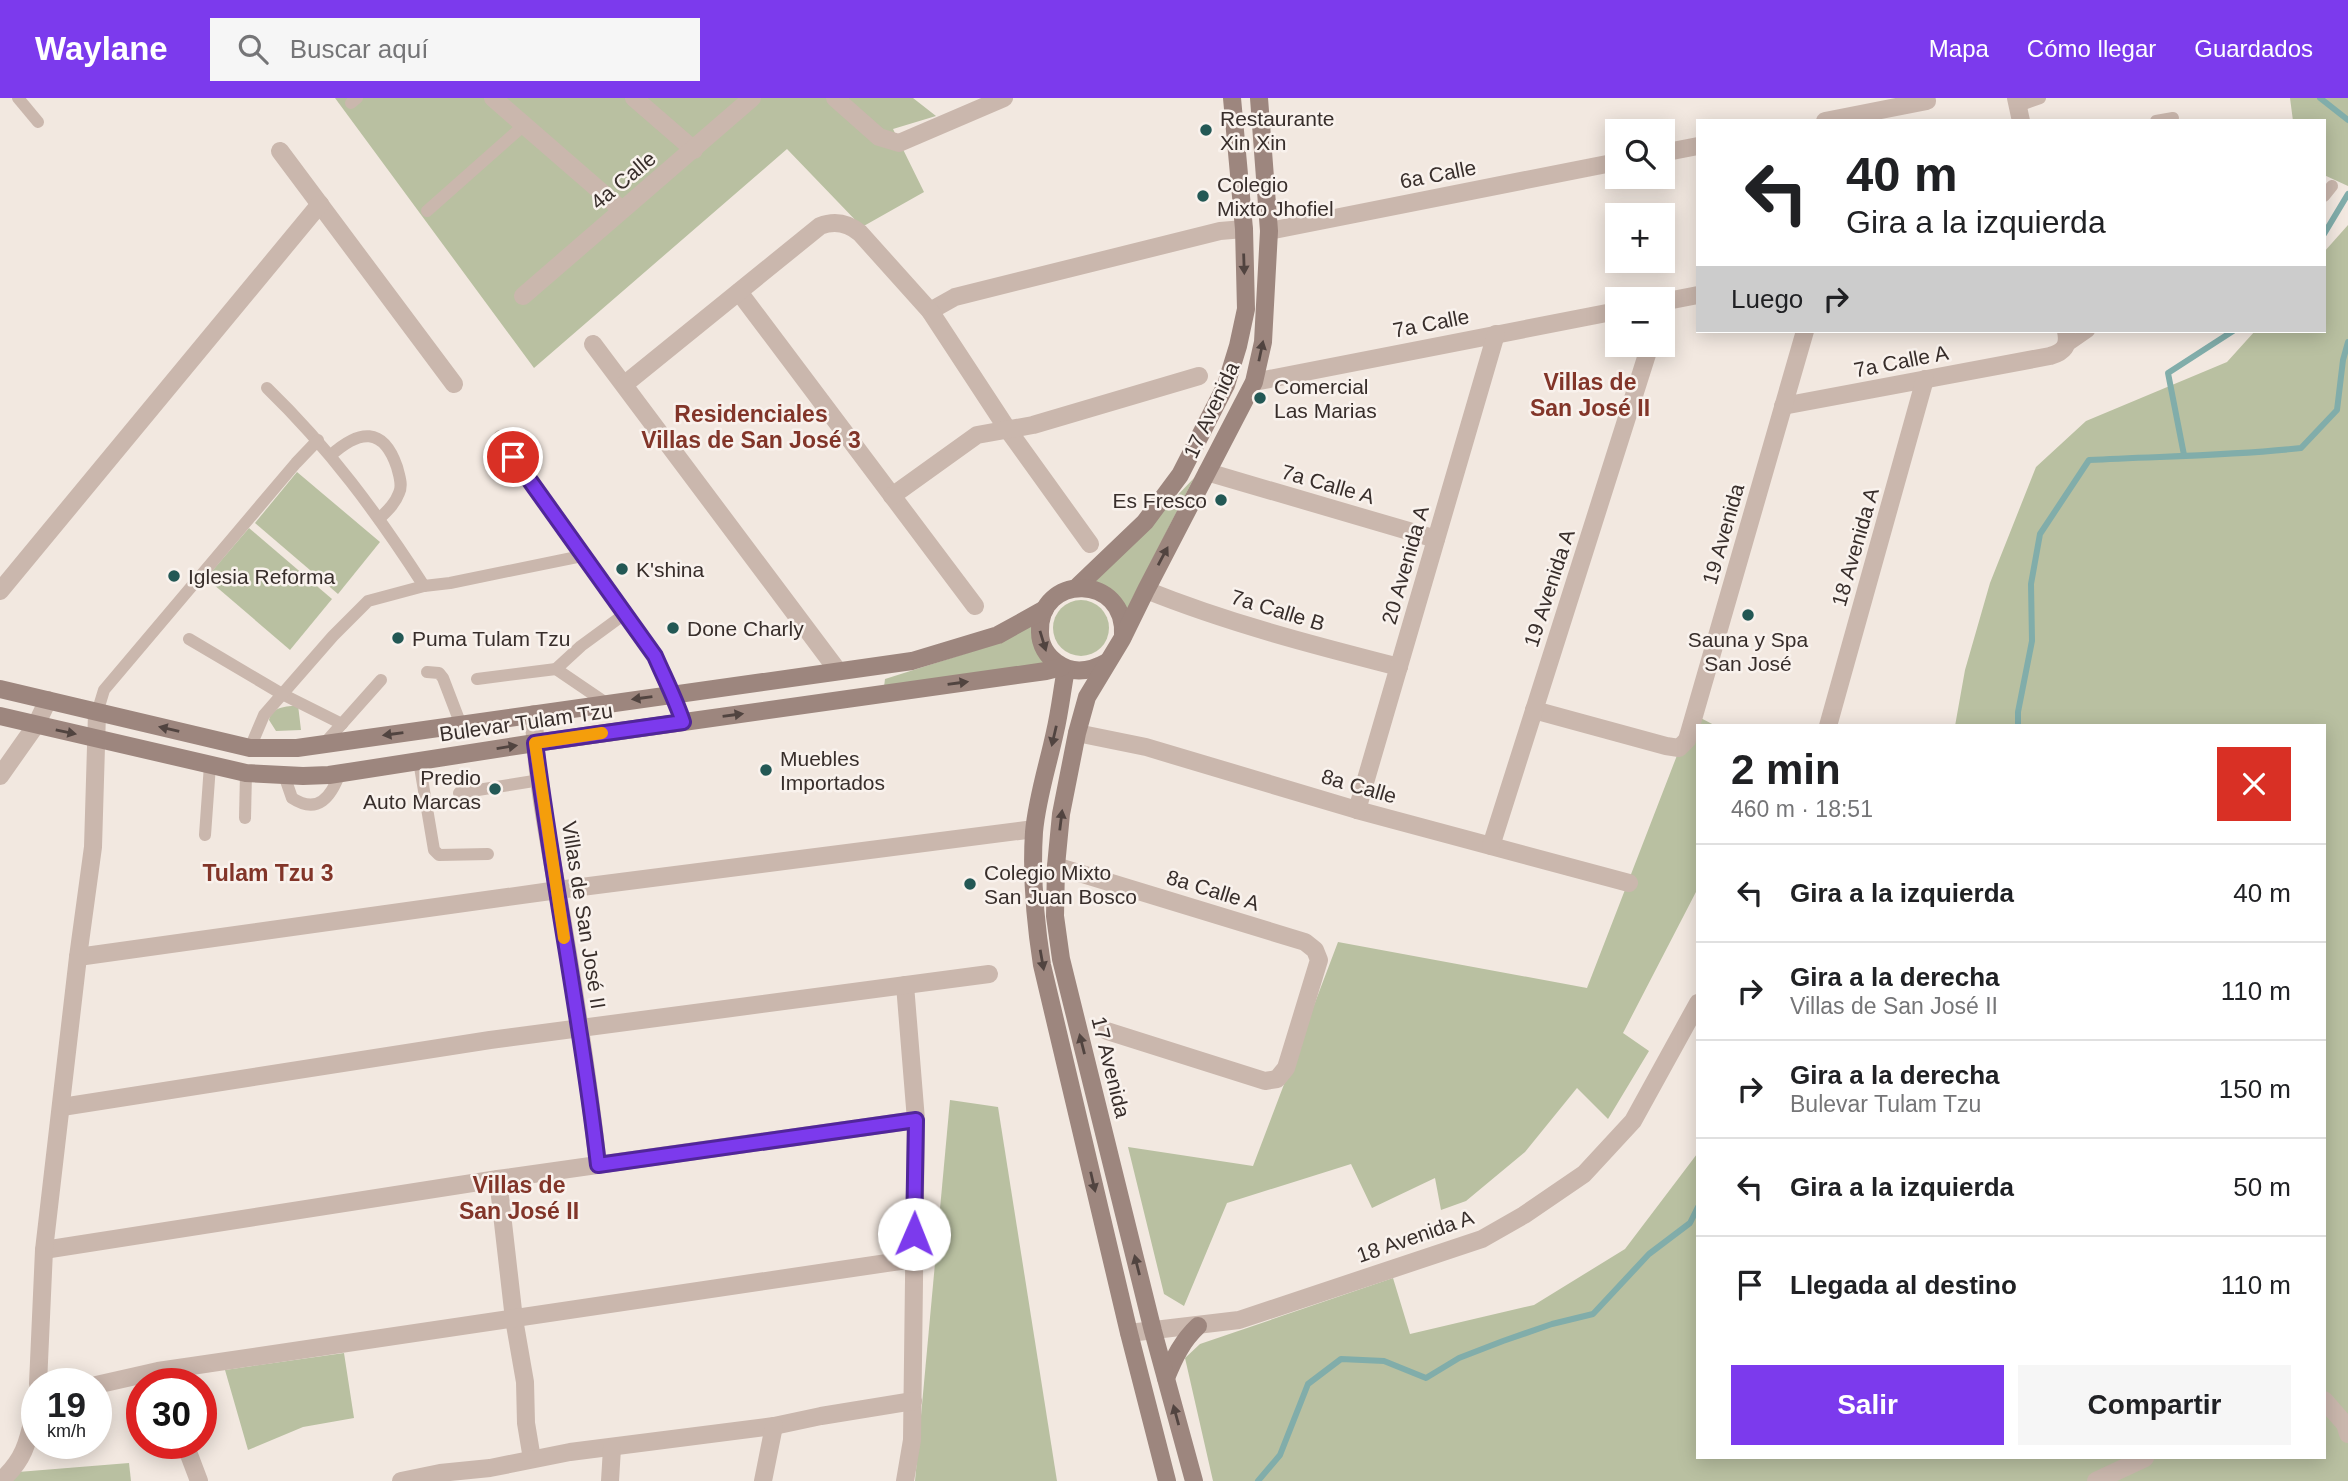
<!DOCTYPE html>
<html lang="es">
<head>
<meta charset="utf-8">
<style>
	:root { --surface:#fff; --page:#f6f6f6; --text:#202124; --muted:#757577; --line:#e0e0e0; --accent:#7c3aed }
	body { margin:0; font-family:Helvetica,sans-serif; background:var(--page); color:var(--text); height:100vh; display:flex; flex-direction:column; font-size:26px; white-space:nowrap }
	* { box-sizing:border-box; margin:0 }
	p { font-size:23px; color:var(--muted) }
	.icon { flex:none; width:38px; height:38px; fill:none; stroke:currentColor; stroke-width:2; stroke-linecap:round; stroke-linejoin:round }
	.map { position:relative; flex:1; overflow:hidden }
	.sheet { position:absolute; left:1696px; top:626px; width:630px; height:735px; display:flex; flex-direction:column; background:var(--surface); border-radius:0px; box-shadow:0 4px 18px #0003 }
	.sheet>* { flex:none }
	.hud { position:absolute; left:1696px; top:21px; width:630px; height:214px; border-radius:0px; box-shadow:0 4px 18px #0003; background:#fff; color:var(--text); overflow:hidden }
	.fabs { position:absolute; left:1605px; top:21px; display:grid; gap:14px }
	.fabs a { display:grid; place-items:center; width:70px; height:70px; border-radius:0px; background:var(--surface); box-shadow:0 4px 18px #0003; font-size:35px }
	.speed { position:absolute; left:21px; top:1270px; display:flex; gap:14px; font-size:35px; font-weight:700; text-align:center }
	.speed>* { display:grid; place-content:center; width:91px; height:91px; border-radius:50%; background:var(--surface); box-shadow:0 4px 18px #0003; line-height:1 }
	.speed small { font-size:18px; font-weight:400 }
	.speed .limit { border:10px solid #d22; background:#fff; color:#111 }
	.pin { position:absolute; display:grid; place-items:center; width:60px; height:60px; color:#fff; margin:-30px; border:4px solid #fff; border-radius:50%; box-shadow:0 2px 7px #0007 }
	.me { position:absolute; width:77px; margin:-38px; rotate:1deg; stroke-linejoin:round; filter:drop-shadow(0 0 5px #0008) }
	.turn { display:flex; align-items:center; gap:24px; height:147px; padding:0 35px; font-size:32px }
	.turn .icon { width:91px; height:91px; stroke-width:2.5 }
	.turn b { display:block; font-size:49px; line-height:60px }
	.then { display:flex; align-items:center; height:66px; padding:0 35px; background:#0003; gap:14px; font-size:26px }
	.round { display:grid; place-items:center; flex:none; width:74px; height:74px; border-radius:0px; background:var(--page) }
	.summary { display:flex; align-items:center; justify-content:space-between; height:119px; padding:0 35px }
	h1 { font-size:42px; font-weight:800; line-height:52px }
	.action { display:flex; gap:14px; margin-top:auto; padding:14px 35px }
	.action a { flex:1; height:80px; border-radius:0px; background:var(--accent); color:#fff; font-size:28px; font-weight:800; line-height:80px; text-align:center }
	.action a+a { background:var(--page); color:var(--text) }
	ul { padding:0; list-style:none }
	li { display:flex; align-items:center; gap:21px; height:98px; padding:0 35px; border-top:2px solid var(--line) }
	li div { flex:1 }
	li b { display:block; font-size:26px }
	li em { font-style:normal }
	header { display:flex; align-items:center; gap:42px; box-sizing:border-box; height:98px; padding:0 35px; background:var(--accent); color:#fff }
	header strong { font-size:33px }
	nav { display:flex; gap:38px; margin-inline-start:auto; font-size:24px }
	.search { width:490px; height:63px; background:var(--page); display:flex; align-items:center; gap:18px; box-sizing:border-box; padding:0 24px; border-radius:0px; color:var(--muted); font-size:26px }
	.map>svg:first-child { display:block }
</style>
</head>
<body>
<header>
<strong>Waylane</strong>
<div class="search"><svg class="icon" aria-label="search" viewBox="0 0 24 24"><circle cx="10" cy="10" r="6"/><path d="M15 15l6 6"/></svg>Buscar aquí</div>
<nav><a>Mapa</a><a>Cómo llegar</a><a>Guardados</a></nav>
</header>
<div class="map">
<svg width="2348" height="1383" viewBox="0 0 2348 1383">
	<rect width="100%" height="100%" fill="#f2e8e0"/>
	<g fill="#b9c0a1">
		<polygon points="335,0 913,0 936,18 893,31 924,94 862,129 787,51 534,270"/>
		<polygon points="2290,0 2348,0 2348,88 2324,77 2324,23 2293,23"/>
		<polygon points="2348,127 2348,1383 1213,1383 1185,1260 1200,1246 1393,1180 1410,1236 1534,1207 1625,1151 1697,1056 1698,1360 2324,1360 2324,628 1955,628 1965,572 1990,485 2036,369 2086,323 2227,264 2255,233 2324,233 2324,154"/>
		<polygon points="297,374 380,444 338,496 255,425"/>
		<polygon points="1194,380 1133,499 1125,517 1094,485"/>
		<polygon points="249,430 332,501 290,552 206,480"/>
		<circle cx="1081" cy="530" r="28"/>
		<polygon points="1035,524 1054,566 884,589 885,581 1002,544"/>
		<path d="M298,607L301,632L276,633L269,622C272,608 286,609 298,607Z"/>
		<polygon points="1693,616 1716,628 1698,628 1697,792 1623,935 1649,953 1608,1021 1577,990 1525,1054 1466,1103 1441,1112 1435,1080 1372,1110 1351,1066 1227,1105 1184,1208 1164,1196 1128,1049 1253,1068 1338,844 1587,890"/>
		<polygon points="950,1002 998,1009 1057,1383 915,1383"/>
		<polygon points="344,1255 354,1320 303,1329 248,1352 225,1272"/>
		<polygon points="129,1365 131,1383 6,1383 18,1374"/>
	</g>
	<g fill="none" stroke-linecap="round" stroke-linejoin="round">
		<g stroke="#81adaa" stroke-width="6">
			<polyline points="2320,0 2348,22"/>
			<polyline points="2324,136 2348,96"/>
			<polyline points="2184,357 2168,275 2233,233"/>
			<path d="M2018,628V614L2032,543L2031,486L2040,436L2089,362C2160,358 2231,358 2301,350L2337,312L2343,262L2348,244"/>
			<polyline points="1258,1383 1280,1357 1308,1286 1341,1261 1384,1263 1426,1280 1459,1260 1503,1243 1552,1226 1593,1216 1649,1156 1690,1125 1698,1109"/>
		</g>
		<g stroke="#cab7ad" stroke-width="12">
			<polyline points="18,0 38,24"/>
			<polyline points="351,5 357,0"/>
			<polyline points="2018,8 2040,0"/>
			<polyline points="2156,23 2173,20"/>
			<polyline points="2324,98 2332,88"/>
			<polyline points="427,113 524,27"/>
			<polyline points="2066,249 2089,233"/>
			<path d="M267,290C329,350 377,415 424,488"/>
			<path d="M500,338C526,378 553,418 581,457C620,510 663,560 683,624"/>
			<path d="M331,357C359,332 383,328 397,369C399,377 403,387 399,395C395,406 387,413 379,421"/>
			<polyline points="189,541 282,596 342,626"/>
			<polyline points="556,571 606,605"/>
			<polyline points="427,574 439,575 443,580 461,627"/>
			<polyline points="477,581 556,571 581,548 626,515"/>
			<polyline points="97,615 104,592 296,365 318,342"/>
			<polyline points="324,646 381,582"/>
			<polyline points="250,650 264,617 333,538 368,503 424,488 450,485 582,458"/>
			<polyline points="419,663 434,752 439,757 488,756"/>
			<path d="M284,677L292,700C318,717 331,699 340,675"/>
			<polyline points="459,695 540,682"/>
			<polyline points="245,720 246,675"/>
			<polyline points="205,737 210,667"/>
		</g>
		<g stroke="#cab7ad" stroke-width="18">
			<polyline points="493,0 622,112"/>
			<polyline points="634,0 694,52"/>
			<polyline points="835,0 879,39 899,45 1004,0"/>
			<polyline points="2016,0 2021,23"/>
			<polyline points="1825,23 1927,3"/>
			<polyline points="280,53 454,286"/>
			<polyline points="1662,55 1698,48"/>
			<polyline points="1269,133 1617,64"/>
			<polyline points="739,194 975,508"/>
			<polyline points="523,198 752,0"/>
			<polyline points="1662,204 1698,197"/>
			<polyline points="930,213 955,199 1220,133 1244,131"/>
			<polyline points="593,246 838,573"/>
			<polyline points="1254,284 1617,213"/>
			<path d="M625,286L820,128C835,122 848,125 860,135L930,213L1008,332L1090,446"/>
			<path d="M1783,308L2050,258C2064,254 2069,248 2066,233"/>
			<polyline points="1207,374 1436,441"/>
			<polyline points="892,398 977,337 1033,327 1199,278"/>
			<path d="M1146,492C1228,525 1313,547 1399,569"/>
			<polyline points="0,493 320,106"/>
			<polyline points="1534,612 1666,648 1679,650 1687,642 1805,233"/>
			<path d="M534,616C535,675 547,733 557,791C573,883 588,975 598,1067"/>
			<polyline points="1828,628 1925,281"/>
			<polyline points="1077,635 1146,649 1357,712 1629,785"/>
			<polyline points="0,678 36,627 48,602"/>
			<polyline points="1357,712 1496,236"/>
			<polyline points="1491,748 1650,247"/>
			<polyline points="1056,768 1305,844 1315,852 1319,862 1286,970 1277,981 1265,983 1107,933"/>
			<polyline points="78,859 558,792 1034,731"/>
			<polyline points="905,887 916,1022 912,1342 905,1383"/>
			<polyline points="62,1009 490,942 989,876"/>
			<polyline points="498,1081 514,1221 525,1284 526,1325 532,1361"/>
			<polyline points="44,1152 498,1081 916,1022"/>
			<polyline points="1129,1235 1239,1222 1482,1141 1524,1117 1584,1076 1633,1023 1698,905"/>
			<polyline points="38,1286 44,1152 78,859 93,749 97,615"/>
			<polyline points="96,1287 158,1273 914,1161"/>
			<polyline points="2324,1302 2345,1326 2348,1336"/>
			<polyline points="185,1346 199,1383"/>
			<path d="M0,1383C28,1360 29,1336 37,1303"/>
			<polyline points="401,1383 440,1375 490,1370 570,1354 774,1328 821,1318 913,1303"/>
			<polyline points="610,1383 612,1350"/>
			<polyline points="763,1383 774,1328"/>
			<polyline points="2096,1383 2145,1360"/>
		</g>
		<g stroke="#9d867e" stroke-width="18">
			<polyline points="1076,490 1145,424 1180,377 1226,287 1238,248 1246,211 1244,131 1232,0"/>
			<path d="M1107,564C1091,573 1073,577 1057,565C1047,558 1040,547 1040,534C1038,475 1127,475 1123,538"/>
			<path d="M1066,571C1062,592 1060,613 1055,634C1048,667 1037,700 1034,734C1031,779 1035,822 1042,867L1129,1235L1167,1383"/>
			<polyline points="0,591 250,650 297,650 912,563 998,537 1045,511"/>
			<polyline points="0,618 246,675 303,678 329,677 535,645 1046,573 1062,569"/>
			<path d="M1166,1280C1174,1260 1182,1243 1198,1228"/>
			<polyline points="1194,1383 1153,1233 1061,861 1055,818 1056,768 1061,716 1077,635 1087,599 1122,541 1146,492 1254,284 1263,244 1269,133 1259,0"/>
		</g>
	</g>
	<defs><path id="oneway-solid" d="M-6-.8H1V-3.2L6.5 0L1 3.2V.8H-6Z" transform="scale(1.75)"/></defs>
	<g fill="#514440">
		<use href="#oneway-solid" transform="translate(1244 166) rotate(88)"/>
		<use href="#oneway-solid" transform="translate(1261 253) rotate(-78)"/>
		<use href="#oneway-solid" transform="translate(1163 458) rotate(-62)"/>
		<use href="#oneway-solid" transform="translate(1043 543) rotate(73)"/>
		<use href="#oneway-solid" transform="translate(958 585) rotate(-8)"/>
		<use href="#oneway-solid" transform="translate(642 600) rotate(172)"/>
		<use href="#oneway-solid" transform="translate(733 617) rotate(-8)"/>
		<use href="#oneway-solid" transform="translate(169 631) rotate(-167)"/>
		<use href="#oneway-solid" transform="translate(66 634) rotate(12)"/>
		<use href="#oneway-solid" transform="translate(393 636) rotate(172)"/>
		<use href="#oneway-solid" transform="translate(1054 638) rotate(103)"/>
		<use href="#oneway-solid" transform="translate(507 649) rotate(-9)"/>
		<use href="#oneway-solid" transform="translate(1061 722) rotate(-83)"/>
		<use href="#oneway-solid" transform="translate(1042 862) rotate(80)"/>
		<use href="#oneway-solid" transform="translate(1082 946) rotate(-104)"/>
		<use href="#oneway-solid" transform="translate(1093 1084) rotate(77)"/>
		<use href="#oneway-solid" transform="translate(1137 1167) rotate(-104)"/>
		<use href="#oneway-solid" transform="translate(1176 1317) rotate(-105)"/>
	</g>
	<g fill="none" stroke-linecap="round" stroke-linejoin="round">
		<g stroke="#51269a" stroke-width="18">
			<path id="route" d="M513,359L655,558C665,581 675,600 683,624L535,645C553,786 582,926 598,1067L916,1022L914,1136"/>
		</g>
		<use href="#route" stroke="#7c3aed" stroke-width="12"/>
		<polyline stroke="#f59e0b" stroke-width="12" points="564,840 535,645 602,635"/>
	</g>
	<g fill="#235855" stroke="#f9f2ed" stroke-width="2.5">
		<circle cx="1206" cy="32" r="7"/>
		<circle cx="1203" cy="98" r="7"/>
		<circle cx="1260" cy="300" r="7"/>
		<circle cx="1221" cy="402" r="7"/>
		<circle cx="622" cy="471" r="7"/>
		<circle cx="174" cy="478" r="7"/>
		<circle cx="1748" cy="517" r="7"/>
		<circle cx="673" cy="530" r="7"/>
		<circle cx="398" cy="540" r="7"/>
		<circle cx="766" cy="672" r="7"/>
		<circle cx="495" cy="691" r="7"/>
		<circle cx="970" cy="786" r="7"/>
	</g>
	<g text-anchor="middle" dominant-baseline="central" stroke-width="5" stroke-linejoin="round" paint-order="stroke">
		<g font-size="21" fill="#382e2b" stroke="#f9f2ed" text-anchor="start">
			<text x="1220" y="20">Restaurante<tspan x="1220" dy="24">Xin Xin</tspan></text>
			<text x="1217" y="86">Colegio<tspan x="1217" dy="24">Mixto Jhofiel</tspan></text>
			<text x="1274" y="288">Comercial<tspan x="1274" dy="24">Las Marias</tspan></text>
			<text x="1207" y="402" text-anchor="end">Es Fresco</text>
			<text x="636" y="471">K'shina</text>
			<text x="188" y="478">Iglesia Reforma</text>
			<text x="687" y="530">Done Charly</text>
			<text x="412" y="540">Puma Tulam Tzu</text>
			<text x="1748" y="541" text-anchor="middle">Sauna y Spa<tspan x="1748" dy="24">San José</tspan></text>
			<text x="780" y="660">Muebles<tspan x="780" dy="24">Importados</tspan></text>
			<text x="481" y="679" text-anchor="end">Predio<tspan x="481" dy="24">Auto Marcas</tspan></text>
			<text x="984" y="774">Colegio Mixto<tspan x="984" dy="24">San Juan Bosco</tspan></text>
		</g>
		<g font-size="21" fill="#382e2b" stroke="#f9f2ed">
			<text transform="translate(1438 76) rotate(-11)">6a Calle</text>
			<text transform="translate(623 82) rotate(-40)">4a Calle</text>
			<text transform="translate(1431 225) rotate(-11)">7a Calle</text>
			<text transform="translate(1901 263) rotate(-11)">7a Calle A</text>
			<text transform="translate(1211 312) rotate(-65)">17 Avenida</text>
			<text transform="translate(1328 386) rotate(16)">7a Calle A</text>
			<text transform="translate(1723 436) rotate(-74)">19 Avenida</text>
			<text transform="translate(1855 449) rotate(-74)">18 Avenida A</text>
			<text transform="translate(1405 467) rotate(-74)">20 Avenida A</text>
			<text transform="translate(1549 490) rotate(-72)">19 Avenida A</text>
			<text transform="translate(1278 512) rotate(17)">7a Calle B</text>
			<text transform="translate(526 624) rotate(-8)">Bulevar Tulam Tzu</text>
			<text transform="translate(1359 688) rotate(16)">8a Calle</text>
			<text transform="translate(1213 792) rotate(17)">8a Calle A</text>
			<text transform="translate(584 817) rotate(81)">Villas de San José II</text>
			<text transform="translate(1111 969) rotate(76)">17 Avenida</text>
			<text transform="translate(1415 1138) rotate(-19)">18 Avenida A</text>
		</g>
		<g font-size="23" font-weight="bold" fill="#823529" stroke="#f9f2ed">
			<text x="1590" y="284">Villas de<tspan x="1590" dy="26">San José II</tspan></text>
			<text x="751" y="316">Residenciales<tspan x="751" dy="26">Villas de San José 3</tspan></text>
			<text x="268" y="775">Tulam Tzu 3</text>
			<text x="519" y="1087">Villas de<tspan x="519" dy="26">San José II</tspan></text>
		</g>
	</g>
</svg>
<div class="fabs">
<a><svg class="icon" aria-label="search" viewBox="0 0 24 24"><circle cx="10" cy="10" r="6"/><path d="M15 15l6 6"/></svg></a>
<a>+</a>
<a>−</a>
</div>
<div class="speed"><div>19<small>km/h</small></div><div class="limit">30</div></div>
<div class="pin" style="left:513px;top:359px;background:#d93025"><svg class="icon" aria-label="arrive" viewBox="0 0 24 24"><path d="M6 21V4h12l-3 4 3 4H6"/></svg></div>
<svg class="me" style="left:914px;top:1136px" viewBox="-20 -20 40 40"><circle r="19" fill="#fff"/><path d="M0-13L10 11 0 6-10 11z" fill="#7c3aed"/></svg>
<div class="hud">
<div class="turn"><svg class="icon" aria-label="left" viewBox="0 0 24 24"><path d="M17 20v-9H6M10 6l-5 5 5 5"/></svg><div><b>40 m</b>Gira a la izquierda</div></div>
<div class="then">Luego<svg class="icon" aria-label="right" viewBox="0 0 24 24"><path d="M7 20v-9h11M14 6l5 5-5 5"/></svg></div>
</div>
<section class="sheet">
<div class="summary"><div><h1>2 min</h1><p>460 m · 18:51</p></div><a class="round" style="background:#d93025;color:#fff"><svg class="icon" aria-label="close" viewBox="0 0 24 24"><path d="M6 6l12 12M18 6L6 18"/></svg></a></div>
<ul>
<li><svg class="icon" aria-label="left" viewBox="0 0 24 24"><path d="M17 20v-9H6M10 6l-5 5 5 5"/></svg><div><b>Gira a la izquierda</b></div><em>40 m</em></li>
<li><svg class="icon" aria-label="right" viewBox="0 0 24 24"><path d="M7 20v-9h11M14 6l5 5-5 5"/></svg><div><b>Gira a la derecha</b><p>Villas de San José II</p></div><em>110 m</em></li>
<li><svg class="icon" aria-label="right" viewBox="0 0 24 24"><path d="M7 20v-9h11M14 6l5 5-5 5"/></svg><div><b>Gira a la derecha</b><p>Bulevar Tulam Tzu</p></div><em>150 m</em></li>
<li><svg class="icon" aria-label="left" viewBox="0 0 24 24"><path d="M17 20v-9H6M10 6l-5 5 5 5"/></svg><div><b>Gira a la izquierda</b></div><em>50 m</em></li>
<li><svg class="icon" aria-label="arrive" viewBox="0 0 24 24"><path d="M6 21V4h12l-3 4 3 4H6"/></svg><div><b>Llegada al destino</b></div><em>110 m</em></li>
</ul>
<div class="action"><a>Salir</a><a>Compartir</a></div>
</section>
</div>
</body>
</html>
